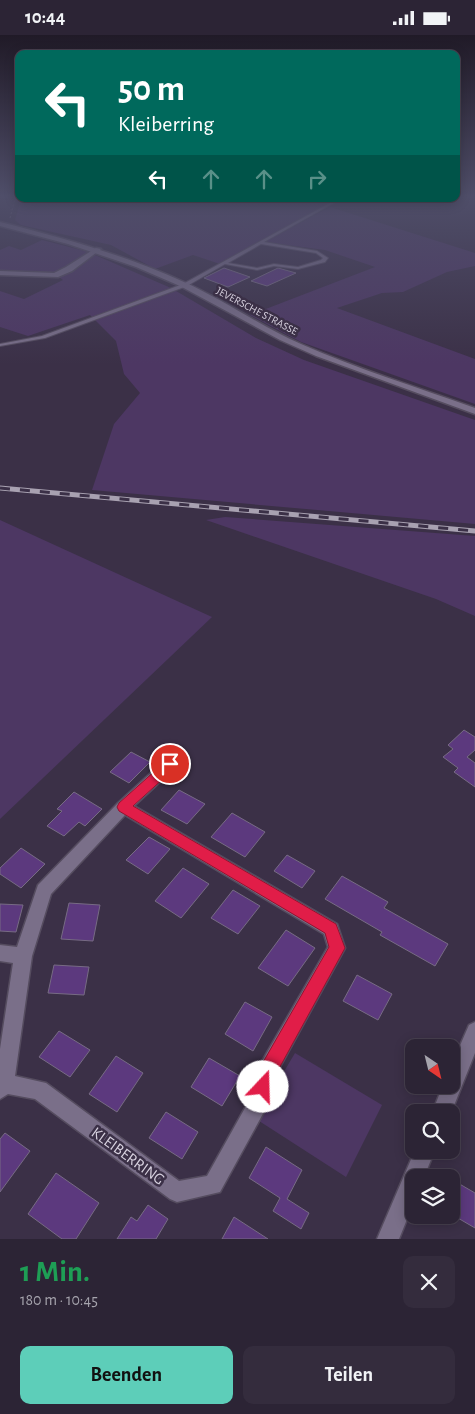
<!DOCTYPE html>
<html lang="de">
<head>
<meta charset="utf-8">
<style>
	:root { --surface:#2c2435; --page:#342c3d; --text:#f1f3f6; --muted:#a6a4ad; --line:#484150; --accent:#5dceb9 }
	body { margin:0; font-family:"Alegreya Sans",sans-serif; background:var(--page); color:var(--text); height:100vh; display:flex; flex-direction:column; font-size:19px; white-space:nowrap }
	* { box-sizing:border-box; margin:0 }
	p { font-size:16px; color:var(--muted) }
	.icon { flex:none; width:28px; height:28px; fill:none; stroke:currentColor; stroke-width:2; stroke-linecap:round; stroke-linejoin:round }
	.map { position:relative; height:1204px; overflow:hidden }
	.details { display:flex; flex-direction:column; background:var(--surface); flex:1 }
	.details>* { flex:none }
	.top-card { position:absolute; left:15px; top:15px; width:445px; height:152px; border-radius:10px; box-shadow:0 2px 12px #0003,0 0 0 1px var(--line); background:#00695c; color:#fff; overflow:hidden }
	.needle { width:32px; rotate:145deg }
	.tools { position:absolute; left:405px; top:1004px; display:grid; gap:10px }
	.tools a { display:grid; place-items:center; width:55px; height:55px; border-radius:10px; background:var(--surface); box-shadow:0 2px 12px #0003,0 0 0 1px var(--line); font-size:25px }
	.pin { position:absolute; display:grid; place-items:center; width:42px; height:42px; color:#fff; margin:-21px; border:2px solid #fff; border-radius:50%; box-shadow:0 1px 5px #0007 }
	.me { position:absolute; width:55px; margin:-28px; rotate:21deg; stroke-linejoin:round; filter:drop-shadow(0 0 4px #0008) }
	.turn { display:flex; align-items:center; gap:18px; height:105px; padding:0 20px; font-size:22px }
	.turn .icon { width:65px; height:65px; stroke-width:2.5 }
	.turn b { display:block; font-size:35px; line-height:42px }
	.lanes { display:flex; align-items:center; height:48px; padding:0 20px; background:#0003; justify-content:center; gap:25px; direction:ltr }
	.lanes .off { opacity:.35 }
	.round { display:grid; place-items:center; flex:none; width:52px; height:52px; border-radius:10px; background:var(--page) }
	.summary { display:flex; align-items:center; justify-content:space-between; height:85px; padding:0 20px }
	h1 { font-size:30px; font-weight:700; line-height:38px; color:#1e9e55 }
	.cta { display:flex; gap:10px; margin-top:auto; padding:10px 20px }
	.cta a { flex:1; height:58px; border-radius:10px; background:var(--accent); color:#111; font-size:20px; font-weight:700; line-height:58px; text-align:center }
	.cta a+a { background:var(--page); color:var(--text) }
	.status { display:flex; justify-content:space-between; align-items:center; height:35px; padding:0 25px; background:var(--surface); direction:ltr }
	.status svg { height:14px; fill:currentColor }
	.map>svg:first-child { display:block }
</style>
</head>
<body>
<div class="status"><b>10:44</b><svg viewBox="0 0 49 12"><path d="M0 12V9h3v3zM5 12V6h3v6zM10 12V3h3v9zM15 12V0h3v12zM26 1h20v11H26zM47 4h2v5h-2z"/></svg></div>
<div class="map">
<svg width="475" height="1204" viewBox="0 0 475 1204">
	<rect width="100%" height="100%" fill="#3b3047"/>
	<g fill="#4d3763">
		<polygon points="21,164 336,164 220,229 193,220 155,234 111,210 21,190 15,185"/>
		<polygon points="330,172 475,218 475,231 447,237 403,257 382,258 337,273 475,324 475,369 301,307 250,280 375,232 325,215 264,207"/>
		<polygon points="42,205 89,217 53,239 0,236 0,215 9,211 21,215"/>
		<polygon points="95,220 171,253 256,303 304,325 475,385 475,489 92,455 114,389 140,358 124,339 116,306 90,280 28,301 0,292 0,256 24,264 63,245 59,242 77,234"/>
		<polygon points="225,482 475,501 475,581 436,564 206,485"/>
		<polygon points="0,485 212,582 0,784"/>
		<polygon points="295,1018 382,1070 346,1142 256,1084"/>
	</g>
	<g fill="#5c397e" stroke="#776b84">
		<polygon points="224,233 250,242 228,252 204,243"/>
		<polygon points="278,233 296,238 267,251 251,246"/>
		<polygon points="464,695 475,702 475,715 467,722 475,728 475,752 454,737 458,733 443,722 453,714 448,710"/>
		<polygon points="131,717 150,727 129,748 110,737"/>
		<polygon points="179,755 205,769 187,789 161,775"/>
		<polygon points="74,757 102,774 85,791 79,787 64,801 47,791 62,776 57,774"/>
		<polygon points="232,778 265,797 245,822 211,802"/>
		<polygon points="149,802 170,814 148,839 126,825"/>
		<polygon points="21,813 45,829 21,853 0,839 0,833"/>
		<polygon points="287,820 315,836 302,853 274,836"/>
		<polygon points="183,833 209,849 181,883 155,866"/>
		<polygon points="342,841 388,867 384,873 448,909 435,931 380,900 382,897 325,864"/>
		<polygon points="233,855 260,871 238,899 211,883"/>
		<polygon points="69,868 100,870 93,906 61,904"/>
		<polygon points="0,869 23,870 16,897 0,896"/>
		<polygon points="286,895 315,913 288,951 258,933"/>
		<polygon points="54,930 89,932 84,960 48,958"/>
		<polygon points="357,940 392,959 378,985 343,966"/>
		<polygon points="245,967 272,982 253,1016 225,999"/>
		<polygon points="59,996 90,1015 70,1042 39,1022"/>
		<polygon points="116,1021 143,1038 117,1077 89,1059"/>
		<polygon points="209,1023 240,1041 222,1071 191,1052"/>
		<polygon points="166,1077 198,1097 182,1124 149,1103"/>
		<polygon points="5,1098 30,1116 0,1157 0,1104"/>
		<polygon points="266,1112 302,1135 287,1164 309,1178 301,1194 273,1176 280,1163 249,1143"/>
		<polygon points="56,1138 99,1168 76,1204 62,1204 28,1179"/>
		<polygon points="451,1144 475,1158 475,1193 451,1179"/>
		<polygon points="148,1170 168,1184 156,1204 117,1204 131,1182 137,1186"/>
		<polygon points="234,1182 268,1204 222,1204"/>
	</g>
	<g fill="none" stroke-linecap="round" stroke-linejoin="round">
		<g stroke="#554c5f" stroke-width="2">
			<path id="service" d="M337,164H341L264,207L317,216L328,223L325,227L298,234L274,231L257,235L225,229L187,251L45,303L0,311V309L42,301L183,249ZM261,209L316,218L323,223L321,225L298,232L274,229L257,233L228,228Z"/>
		</g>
		<g stroke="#554c5f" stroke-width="3">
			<g id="minor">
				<polygon points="96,213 101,214 72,236 58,242 0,240 0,236 54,238 66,232"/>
				<path d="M170,724L175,725L177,729L175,733L134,771L337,889L345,913L276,1039L265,1075L220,1157L177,1167L170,1164L35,1064L8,1059L0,1064V1014L13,928L0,926V910L17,912L38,850L118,768L165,725ZM125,780L324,899L328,912L261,1028L250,1064L207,1141L179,1146L46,1048L15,1041L32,921L51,859Z"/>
				<polygon points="475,987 475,1018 451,1078 432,1078 443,1050 451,1050 451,1031 469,990"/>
				<polygon points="415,1115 435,1115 424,1142 414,1142 414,1167 399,1204 377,1204"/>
			</g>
		</g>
		<g stroke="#554c5f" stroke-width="3">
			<path id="tertiary" d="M0,187C63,203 125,220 184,247C224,265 260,291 301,309C357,334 417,352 475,373V379L316,321L280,305L180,251L136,232L68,209L0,191Z"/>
		</g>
		<polyline stroke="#73697d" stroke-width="1" stroke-dasharray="2 2" stroke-linecap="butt" points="10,183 16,160"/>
		<use href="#service" fill="#7a6f89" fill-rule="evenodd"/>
		<use href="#minor" fill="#7a6f89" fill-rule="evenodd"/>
		<use href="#tertiary" fill="#7a6f89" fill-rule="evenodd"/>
		<g stroke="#a8a1b1" stroke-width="5">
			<polyline id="rail" points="0,453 475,496"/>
		</g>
		<use href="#rail" stroke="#3b3047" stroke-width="3" stroke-dasharray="10" stroke-linecap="butt"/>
	</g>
	<linearGradient id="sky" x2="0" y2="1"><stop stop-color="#201a27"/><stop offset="0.49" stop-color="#4f4e69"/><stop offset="1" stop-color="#4f4e69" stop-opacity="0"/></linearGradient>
	<rect width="475" height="329" fill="url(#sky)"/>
	<polygon fill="#e11d48" stroke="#92132f" points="170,724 175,726 177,729 175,733 133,771 336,889 345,913 276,1039 269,1058 263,1060 257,1058 254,1052 262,1029 329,912 325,898 119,776 117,772 119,768 166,726"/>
	<g text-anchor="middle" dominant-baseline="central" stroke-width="5" stroke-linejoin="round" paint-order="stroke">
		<g font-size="11" fill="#d7d1df" stroke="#3b3047">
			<text transform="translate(257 276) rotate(28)">JEVERSCHE STRASSE</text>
		</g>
		<g font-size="16" fill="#d7d1df" stroke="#3b3047">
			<text transform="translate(128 1121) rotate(36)">KLEIBERRING</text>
		</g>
	</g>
</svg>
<div class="tools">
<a><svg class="needle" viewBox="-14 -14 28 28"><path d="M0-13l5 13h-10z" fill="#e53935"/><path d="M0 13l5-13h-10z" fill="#a6a4ad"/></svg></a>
<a><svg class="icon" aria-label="search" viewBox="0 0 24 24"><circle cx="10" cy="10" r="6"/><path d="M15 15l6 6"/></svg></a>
<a><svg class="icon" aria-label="layers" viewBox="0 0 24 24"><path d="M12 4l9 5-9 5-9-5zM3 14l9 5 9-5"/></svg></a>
</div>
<div class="pin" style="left:170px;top:729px;background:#d93025"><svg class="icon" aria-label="arrive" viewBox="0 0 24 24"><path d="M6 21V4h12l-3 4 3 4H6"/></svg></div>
<svg class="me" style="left:263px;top:1052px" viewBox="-20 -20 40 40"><circle r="19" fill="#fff"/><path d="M0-13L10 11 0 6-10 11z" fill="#e11d48"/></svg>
<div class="top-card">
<div class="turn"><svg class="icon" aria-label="left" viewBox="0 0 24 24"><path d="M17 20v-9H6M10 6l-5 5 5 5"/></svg><div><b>50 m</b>Kleiberring</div></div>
<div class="lanes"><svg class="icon" aria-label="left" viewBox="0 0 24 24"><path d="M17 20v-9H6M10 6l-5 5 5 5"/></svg><svg class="icon off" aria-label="ahead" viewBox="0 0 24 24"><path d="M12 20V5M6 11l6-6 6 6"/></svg><svg class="icon off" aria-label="ahead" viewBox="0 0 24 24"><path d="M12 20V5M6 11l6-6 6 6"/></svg><svg class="icon off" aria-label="right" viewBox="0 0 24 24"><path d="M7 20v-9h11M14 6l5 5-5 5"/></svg></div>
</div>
</div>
<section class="details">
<div class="summary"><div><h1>1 Min.</h1><p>180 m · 10:45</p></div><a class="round"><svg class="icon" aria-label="close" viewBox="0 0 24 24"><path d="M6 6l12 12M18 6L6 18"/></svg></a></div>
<div class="cta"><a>Beenden</a><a>Teilen</a></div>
</section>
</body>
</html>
